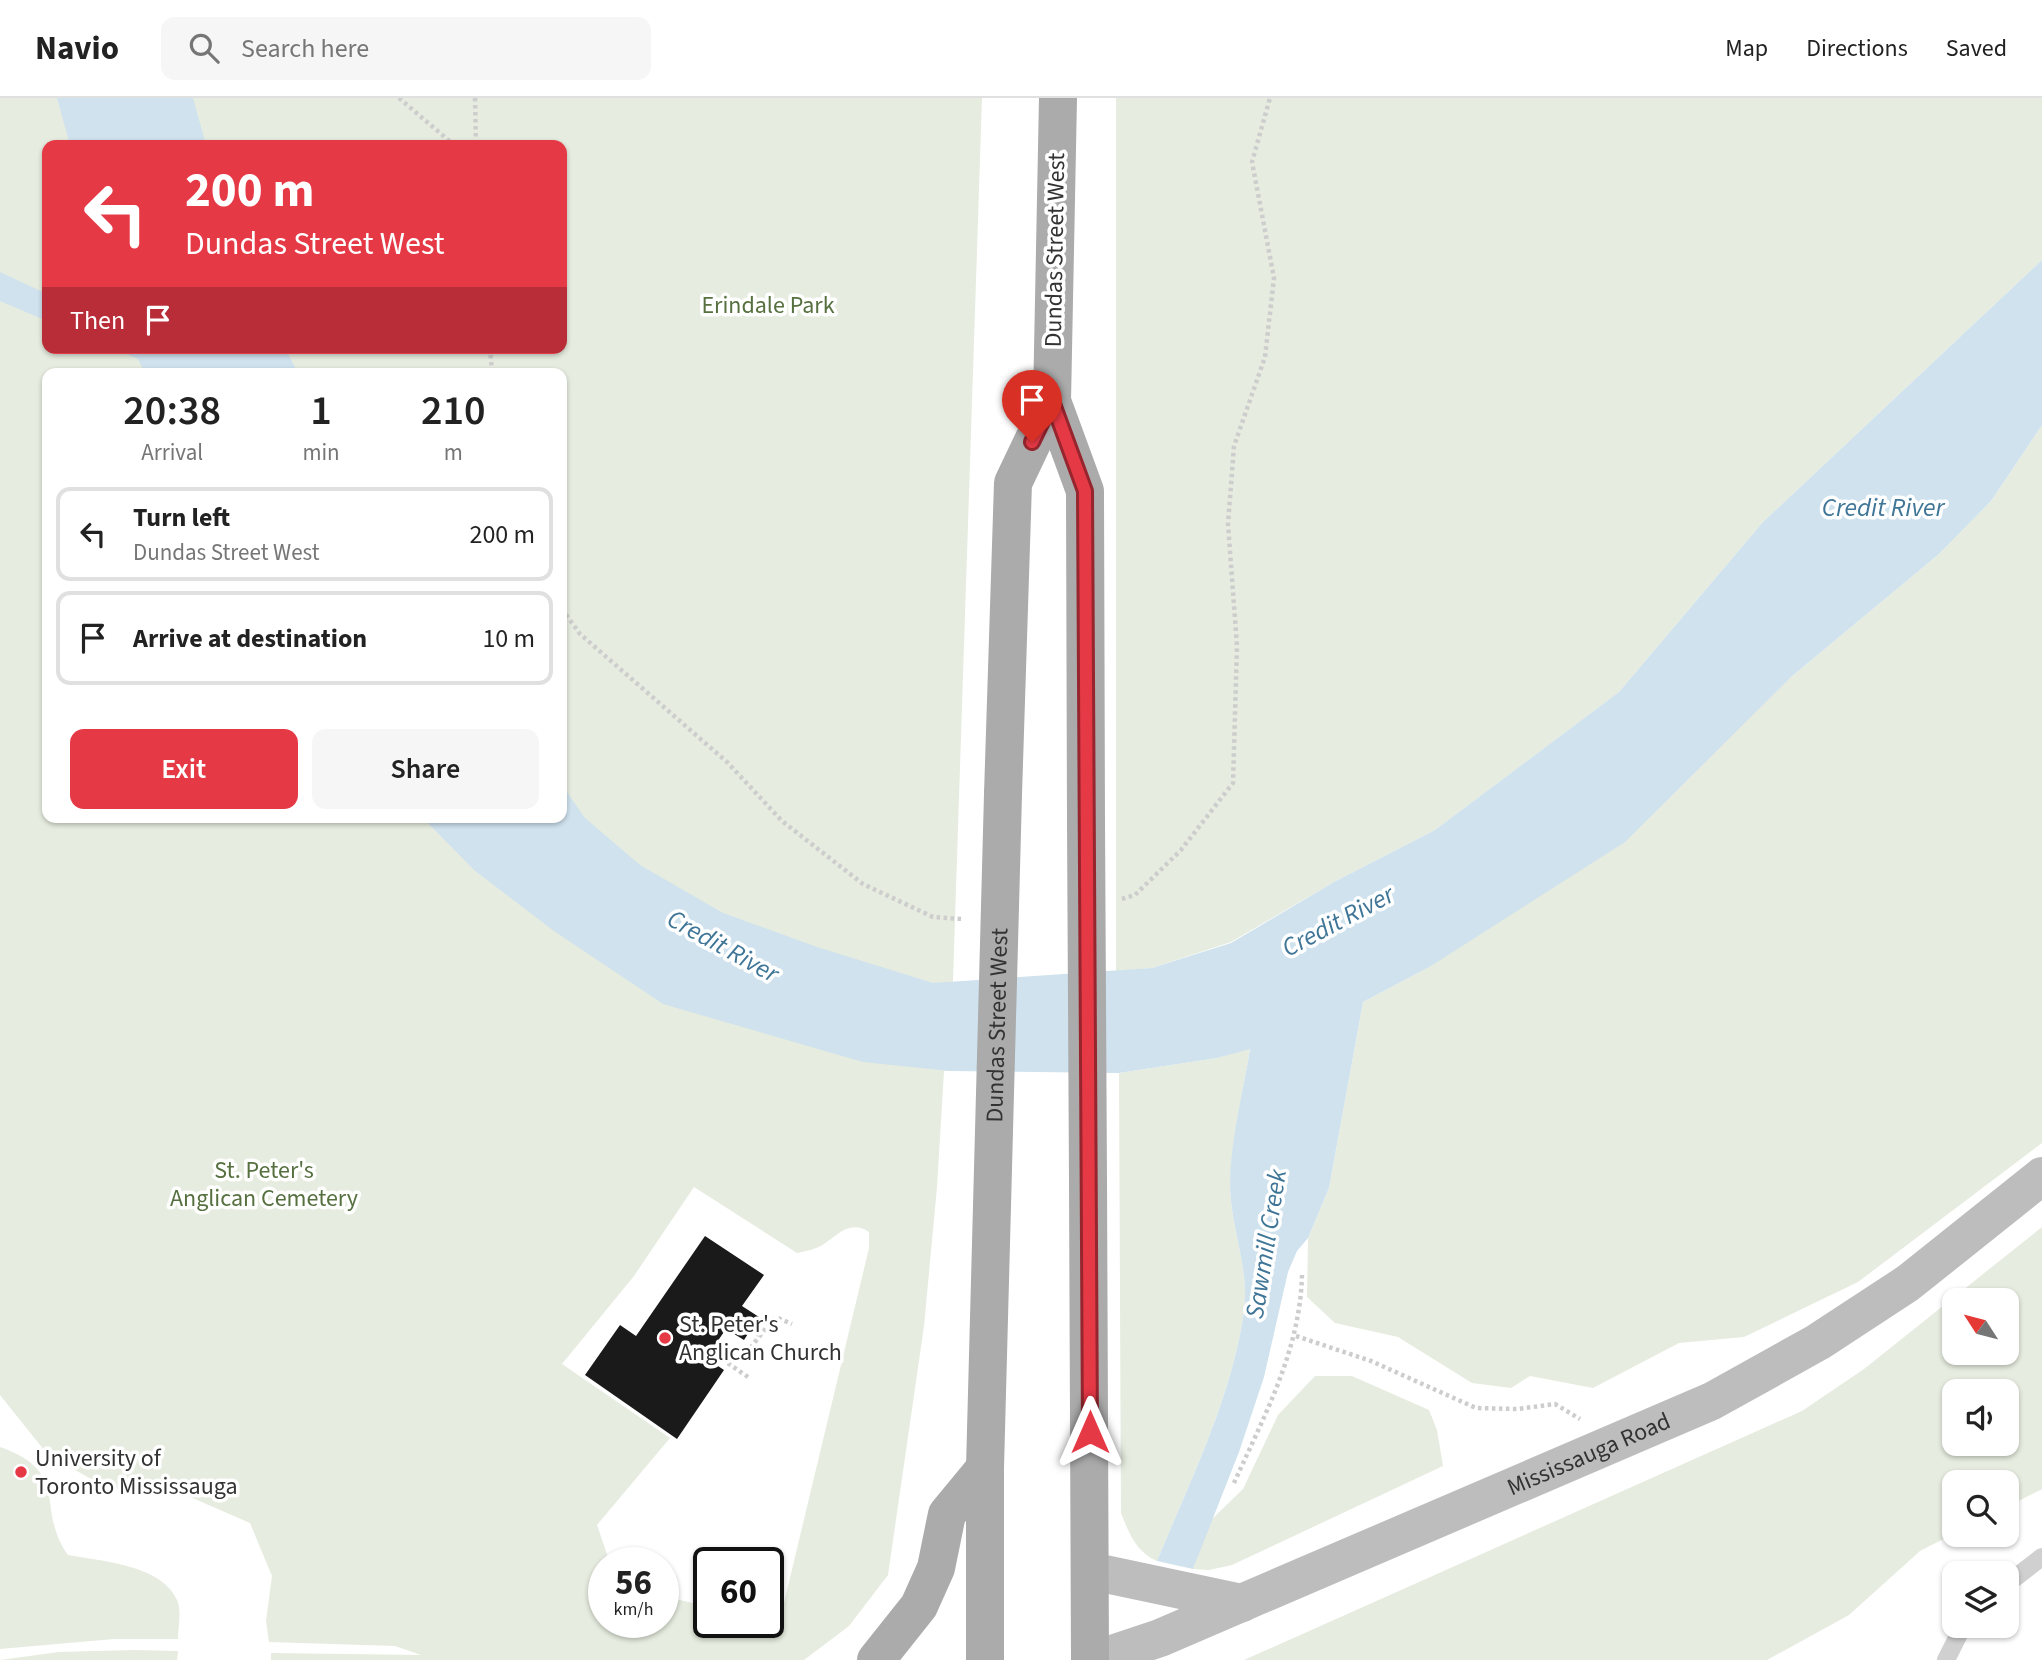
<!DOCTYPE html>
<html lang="en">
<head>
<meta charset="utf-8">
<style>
	:root { --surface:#fff; --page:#f6f6f6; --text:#222; --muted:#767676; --line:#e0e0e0; --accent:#e63946 }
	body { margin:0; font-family:"Source Sans 3",sans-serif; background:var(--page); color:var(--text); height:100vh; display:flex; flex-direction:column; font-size:26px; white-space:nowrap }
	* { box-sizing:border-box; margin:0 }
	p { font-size:23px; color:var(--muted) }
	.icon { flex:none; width:38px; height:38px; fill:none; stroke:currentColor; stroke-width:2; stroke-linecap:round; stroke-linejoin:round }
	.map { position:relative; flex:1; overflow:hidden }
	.side { position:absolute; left:42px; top:270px; width:525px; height:455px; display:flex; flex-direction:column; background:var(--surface); border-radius:14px; box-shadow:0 2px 5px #0004 }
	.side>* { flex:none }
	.banner { position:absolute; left:42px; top:42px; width:525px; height:214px; border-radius:14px; box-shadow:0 2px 5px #0004; background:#e63946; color:#fff; overflow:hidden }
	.needle { width:46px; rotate:306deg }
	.buttons { position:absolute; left:1942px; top:1190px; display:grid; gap:14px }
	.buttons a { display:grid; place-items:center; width:77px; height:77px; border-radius:14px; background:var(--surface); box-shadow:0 2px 5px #0004; font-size:35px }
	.speed { position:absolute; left:588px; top:1449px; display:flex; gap:14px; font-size:35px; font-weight:700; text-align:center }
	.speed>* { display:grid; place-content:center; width:91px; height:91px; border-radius:50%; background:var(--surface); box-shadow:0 2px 5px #0004; line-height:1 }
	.speed small { font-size:18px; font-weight:400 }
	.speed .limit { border:4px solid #111; border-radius:10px; background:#fff; color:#111 }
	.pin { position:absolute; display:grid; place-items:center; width:60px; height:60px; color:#fff; margin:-72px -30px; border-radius:50% 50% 50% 0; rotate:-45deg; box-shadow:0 0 7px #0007 }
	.pin .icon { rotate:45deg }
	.me { position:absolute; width:77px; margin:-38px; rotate:0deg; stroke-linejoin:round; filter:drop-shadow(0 0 5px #0008) }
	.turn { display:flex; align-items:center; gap:24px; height:147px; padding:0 28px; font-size:32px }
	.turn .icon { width:91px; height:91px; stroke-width:2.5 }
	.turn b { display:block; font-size:49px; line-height:60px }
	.then { display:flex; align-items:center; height:66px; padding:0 28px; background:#0003; gap:14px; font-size:26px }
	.eta { display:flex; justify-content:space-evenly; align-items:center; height:119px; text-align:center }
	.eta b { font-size:42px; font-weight:600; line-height:49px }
	.primary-button { display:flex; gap:14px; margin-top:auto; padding:14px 28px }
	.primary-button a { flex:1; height:80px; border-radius:14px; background:var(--accent); color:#fff; font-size:28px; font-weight:600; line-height:80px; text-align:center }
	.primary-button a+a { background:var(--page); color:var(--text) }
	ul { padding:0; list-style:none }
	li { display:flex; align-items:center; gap:21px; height:94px; margin:0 14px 10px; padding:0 14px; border:4px solid var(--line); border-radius:14px }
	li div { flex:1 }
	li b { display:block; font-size:26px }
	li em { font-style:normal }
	header { display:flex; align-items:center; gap:42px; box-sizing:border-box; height:98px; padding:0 35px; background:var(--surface); border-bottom:2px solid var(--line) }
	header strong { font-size:33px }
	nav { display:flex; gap:38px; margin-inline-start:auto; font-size:24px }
	.search { width:490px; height:63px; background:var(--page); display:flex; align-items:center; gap:18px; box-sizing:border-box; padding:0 24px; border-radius:14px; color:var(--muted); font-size:26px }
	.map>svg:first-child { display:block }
</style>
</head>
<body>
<header>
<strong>Navio</strong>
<div class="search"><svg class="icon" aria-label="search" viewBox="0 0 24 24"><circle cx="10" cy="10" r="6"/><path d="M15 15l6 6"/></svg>Search here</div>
<nav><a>Map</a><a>Directions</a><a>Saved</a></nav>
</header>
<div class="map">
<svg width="2042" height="1562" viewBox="0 0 2042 1562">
	<rect width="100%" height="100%" fill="#fff"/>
	<g fill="#e6ecdf" fill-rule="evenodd">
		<path d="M0,0H982L950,973H944L937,1089L924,1228L888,1477L849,1528L804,1562H271V1555L421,1557L395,1548L269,1544L266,1523L272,1478L250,1425L165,1388L135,1382L113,1393L48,1357L0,1297ZM47,47H562V250H47ZM47,275H562V719H47ZM694,1089L797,1155C806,1153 817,1151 824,1146C839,1136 850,1122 869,1134V1150L783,1509L768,1524H709V1509L663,1498V1524H604V1465H610L597,1427L670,1340L562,1266L634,1178Z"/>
		<polygon points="1116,0 2042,0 2042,162 1763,424 1619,594 1435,732 1334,784 1231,844 1152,870 1116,873"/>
		<polygon points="2042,327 2042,1045 1858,1184 1744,1239 1679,1245 1593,1290 1530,1278 1511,1290 1472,1285 1398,1239 1335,1225 1307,1199 1308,1140 1329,1090 1363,904 1431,868 1791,579 1939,456 1991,403"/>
		<path d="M1250,950C1243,995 1227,1059 1231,1103C1235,1141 1249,1174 1244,1213C1232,1300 1190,1383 1157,1463C1136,1454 1129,1435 1121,1415L1119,975L1217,960Z"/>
		<path d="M2042,1129V1391L2007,1409V1384H1955V1435L1920,1453L1849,1517L1767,1562H1244L1802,1313L1864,1271ZM1955,1202H2007V1255H1955ZM1955,1293H2007V1346H1955Z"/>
		<polygon points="1315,1278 1352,1278 1429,1312 1437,1332 1443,1368 1232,1467 1209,1472 1193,1471 1211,1422 1243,1391 1278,1317"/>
		<path d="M0,1349C72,1374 35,1412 68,1457C101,1463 162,1467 177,1502C182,1513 178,1530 178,1541H114L0,1551Z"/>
		<polygon points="134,1552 178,1553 177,1562 0,1562 59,1554"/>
	</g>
	<g fill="#cfe2ee">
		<polygon points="57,0 193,0 206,47 70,47"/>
		<path d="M2042,162V327L1991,403L1939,456L1791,579L1625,744L1431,868L1363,904L1329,1090L1308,1140L1297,1153L1288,1174L1264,1279L1239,1354L1193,1471L1157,1463C1190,1383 1232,1300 1244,1213C1249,1175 1235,1141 1231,1103C1226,1060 1243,995 1250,951L1217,960L1119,975L950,973L863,964L663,906L554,833L474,772L422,719H562V687L585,720L640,767L723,815L817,849L933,885L1152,870L1231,845L1334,784L1435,732L1619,594L1763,424Z"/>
		<polygon points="0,174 47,196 47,223 0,203"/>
		<polygon points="113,250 285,250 298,275 145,275 138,261"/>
	</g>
	<polygon fill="#1a1a1a" points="705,1138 764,1177 742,1208 759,1219 744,1242 726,1231 706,1260 724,1272 677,1341 585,1277 620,1227 636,1238"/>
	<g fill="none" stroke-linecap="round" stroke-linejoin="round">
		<g stroke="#cdcdcd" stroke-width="4.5" stroke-dasharray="3.5 3.5" stroke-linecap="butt">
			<polyline points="399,0 454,47"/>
			<polyline points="475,0 476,47"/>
			<polyline points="490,250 492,275"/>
			<polyline points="562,511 580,536 727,664 782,723 863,786 933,819 963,821"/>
			<polyline points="1122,801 1135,797 1181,752 1233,685 1237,548 1228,426 1234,348 1265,259 1274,180 1252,64 1270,0"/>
			<polyline points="751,1231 759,1237"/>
			<polyline points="1296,1238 1371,1263 1476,1310 1518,1311 1555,1306 1580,1321"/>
			<polyline points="714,1266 719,1259"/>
			<polyline points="748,1279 719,1259 723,1253 744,1252 751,1249 773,1221 778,1220 792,1226"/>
			<path d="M1234,1385C1264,1318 1300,1253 1302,1177"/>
		</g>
		<g stroke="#d0d0d0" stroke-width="18">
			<polyline points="2007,1486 2042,1459"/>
			<polyline points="1946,1562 1963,1528"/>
		</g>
		<g stroke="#bdbdbd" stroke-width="38">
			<polyline points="1091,1473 1242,1505"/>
			<path id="s1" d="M1094,1562L1160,1540L1712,1303L1818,1244L1908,1185L2042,1078"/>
		</g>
		<g stroke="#ababab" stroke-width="38">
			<polyline points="1058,0 1052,303 1085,393 1086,725"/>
			<polyline points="1003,696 1013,385 1052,303"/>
			<polyline points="1088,1082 1090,1562"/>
			<polyline points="876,1562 919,1508 936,1470 947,1416 985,1370"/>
			<polyline points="985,1562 985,1370"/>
		</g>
		<g stroke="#ababab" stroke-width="38">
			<polyline points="1086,725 1088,1082"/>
			<path id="s2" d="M985,1370L1003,696"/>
		</g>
	</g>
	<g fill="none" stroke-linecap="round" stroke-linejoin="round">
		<g stroke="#96252e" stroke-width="18">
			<polyline id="route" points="1032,344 1052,303 1085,393 1090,1334"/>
		</g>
		<use href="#route" stroke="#e63946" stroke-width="12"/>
	</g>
	<g fill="#e63946" stroke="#fff" stroke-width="2.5">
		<circle cx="665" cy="1240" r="7"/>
		<circle cx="21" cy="1374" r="7"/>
	</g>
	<g text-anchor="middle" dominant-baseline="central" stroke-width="7" stroke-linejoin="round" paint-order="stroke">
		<g font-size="24" fill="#333" stroke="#fff">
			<text transform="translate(1055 152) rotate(-89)">Dundas Street West</text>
			<text stroke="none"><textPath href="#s2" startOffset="443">Dundas Street West</textPath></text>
			<text stroke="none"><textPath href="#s1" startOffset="536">Mississauga Road</textPath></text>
		</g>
		<g font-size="24" fill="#56703f" stroke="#fff">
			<text x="768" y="207">Erindale Park</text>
			<text x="264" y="1072">St. Peter's<tspan x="264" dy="28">Anglican Cemetery</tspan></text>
		</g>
		<g font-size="24" fill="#333" stroke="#fff" text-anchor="start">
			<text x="679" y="1226">St. Peter's<tspan x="679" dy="28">Anglican Church</tspan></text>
			<text x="35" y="1360">University of<tspan x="35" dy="28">Toronto Mississauga</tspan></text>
		</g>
		<g font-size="26" font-style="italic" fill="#3f7597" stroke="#fff">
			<text x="1883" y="409">Credit River</text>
			<text transform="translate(1338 823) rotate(-28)">Credit River</text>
			<text transform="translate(723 848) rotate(29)">Credit River</text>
			<text transform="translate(1266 1146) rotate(-81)">Sawmill Creek</text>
		</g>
	</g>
</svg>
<div class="buttons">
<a><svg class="needle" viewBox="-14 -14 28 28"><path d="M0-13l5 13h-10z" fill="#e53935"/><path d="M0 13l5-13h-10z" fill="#767676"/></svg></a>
<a><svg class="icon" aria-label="sound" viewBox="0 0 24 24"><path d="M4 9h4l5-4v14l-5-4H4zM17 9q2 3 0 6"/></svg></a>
<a><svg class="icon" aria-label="search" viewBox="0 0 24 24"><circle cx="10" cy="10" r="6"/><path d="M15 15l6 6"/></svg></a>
<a><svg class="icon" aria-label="layers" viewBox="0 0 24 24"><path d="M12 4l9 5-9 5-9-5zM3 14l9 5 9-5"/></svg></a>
</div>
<div class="speed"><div>56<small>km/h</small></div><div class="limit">60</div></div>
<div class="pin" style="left:1032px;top:344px;background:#d93025"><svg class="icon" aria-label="arrive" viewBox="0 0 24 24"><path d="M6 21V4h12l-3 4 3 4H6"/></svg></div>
<svg class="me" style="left:1090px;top:1334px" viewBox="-20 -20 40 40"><path d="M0-17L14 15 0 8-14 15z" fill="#e63946" stroke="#fff" stroke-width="4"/></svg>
<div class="banner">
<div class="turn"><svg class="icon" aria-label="left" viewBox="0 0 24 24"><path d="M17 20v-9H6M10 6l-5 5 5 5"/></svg><div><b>200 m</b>Dundas Street West</div></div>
<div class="then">Then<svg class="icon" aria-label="arrive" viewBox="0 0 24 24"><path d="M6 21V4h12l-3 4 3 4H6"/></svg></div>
</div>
<section class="side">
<div class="eta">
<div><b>20:38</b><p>Arrival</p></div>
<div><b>1</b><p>min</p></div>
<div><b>210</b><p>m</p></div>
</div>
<ul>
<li><svg class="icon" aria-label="left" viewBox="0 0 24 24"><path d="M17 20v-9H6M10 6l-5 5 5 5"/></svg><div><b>Turn left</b><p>Dundas Street West</p></div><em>200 m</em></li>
<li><svg class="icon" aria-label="arrive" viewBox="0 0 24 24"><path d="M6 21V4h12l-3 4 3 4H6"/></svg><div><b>Arrive at destination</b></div><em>10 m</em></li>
</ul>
<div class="primary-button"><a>Exit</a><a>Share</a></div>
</section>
</div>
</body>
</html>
